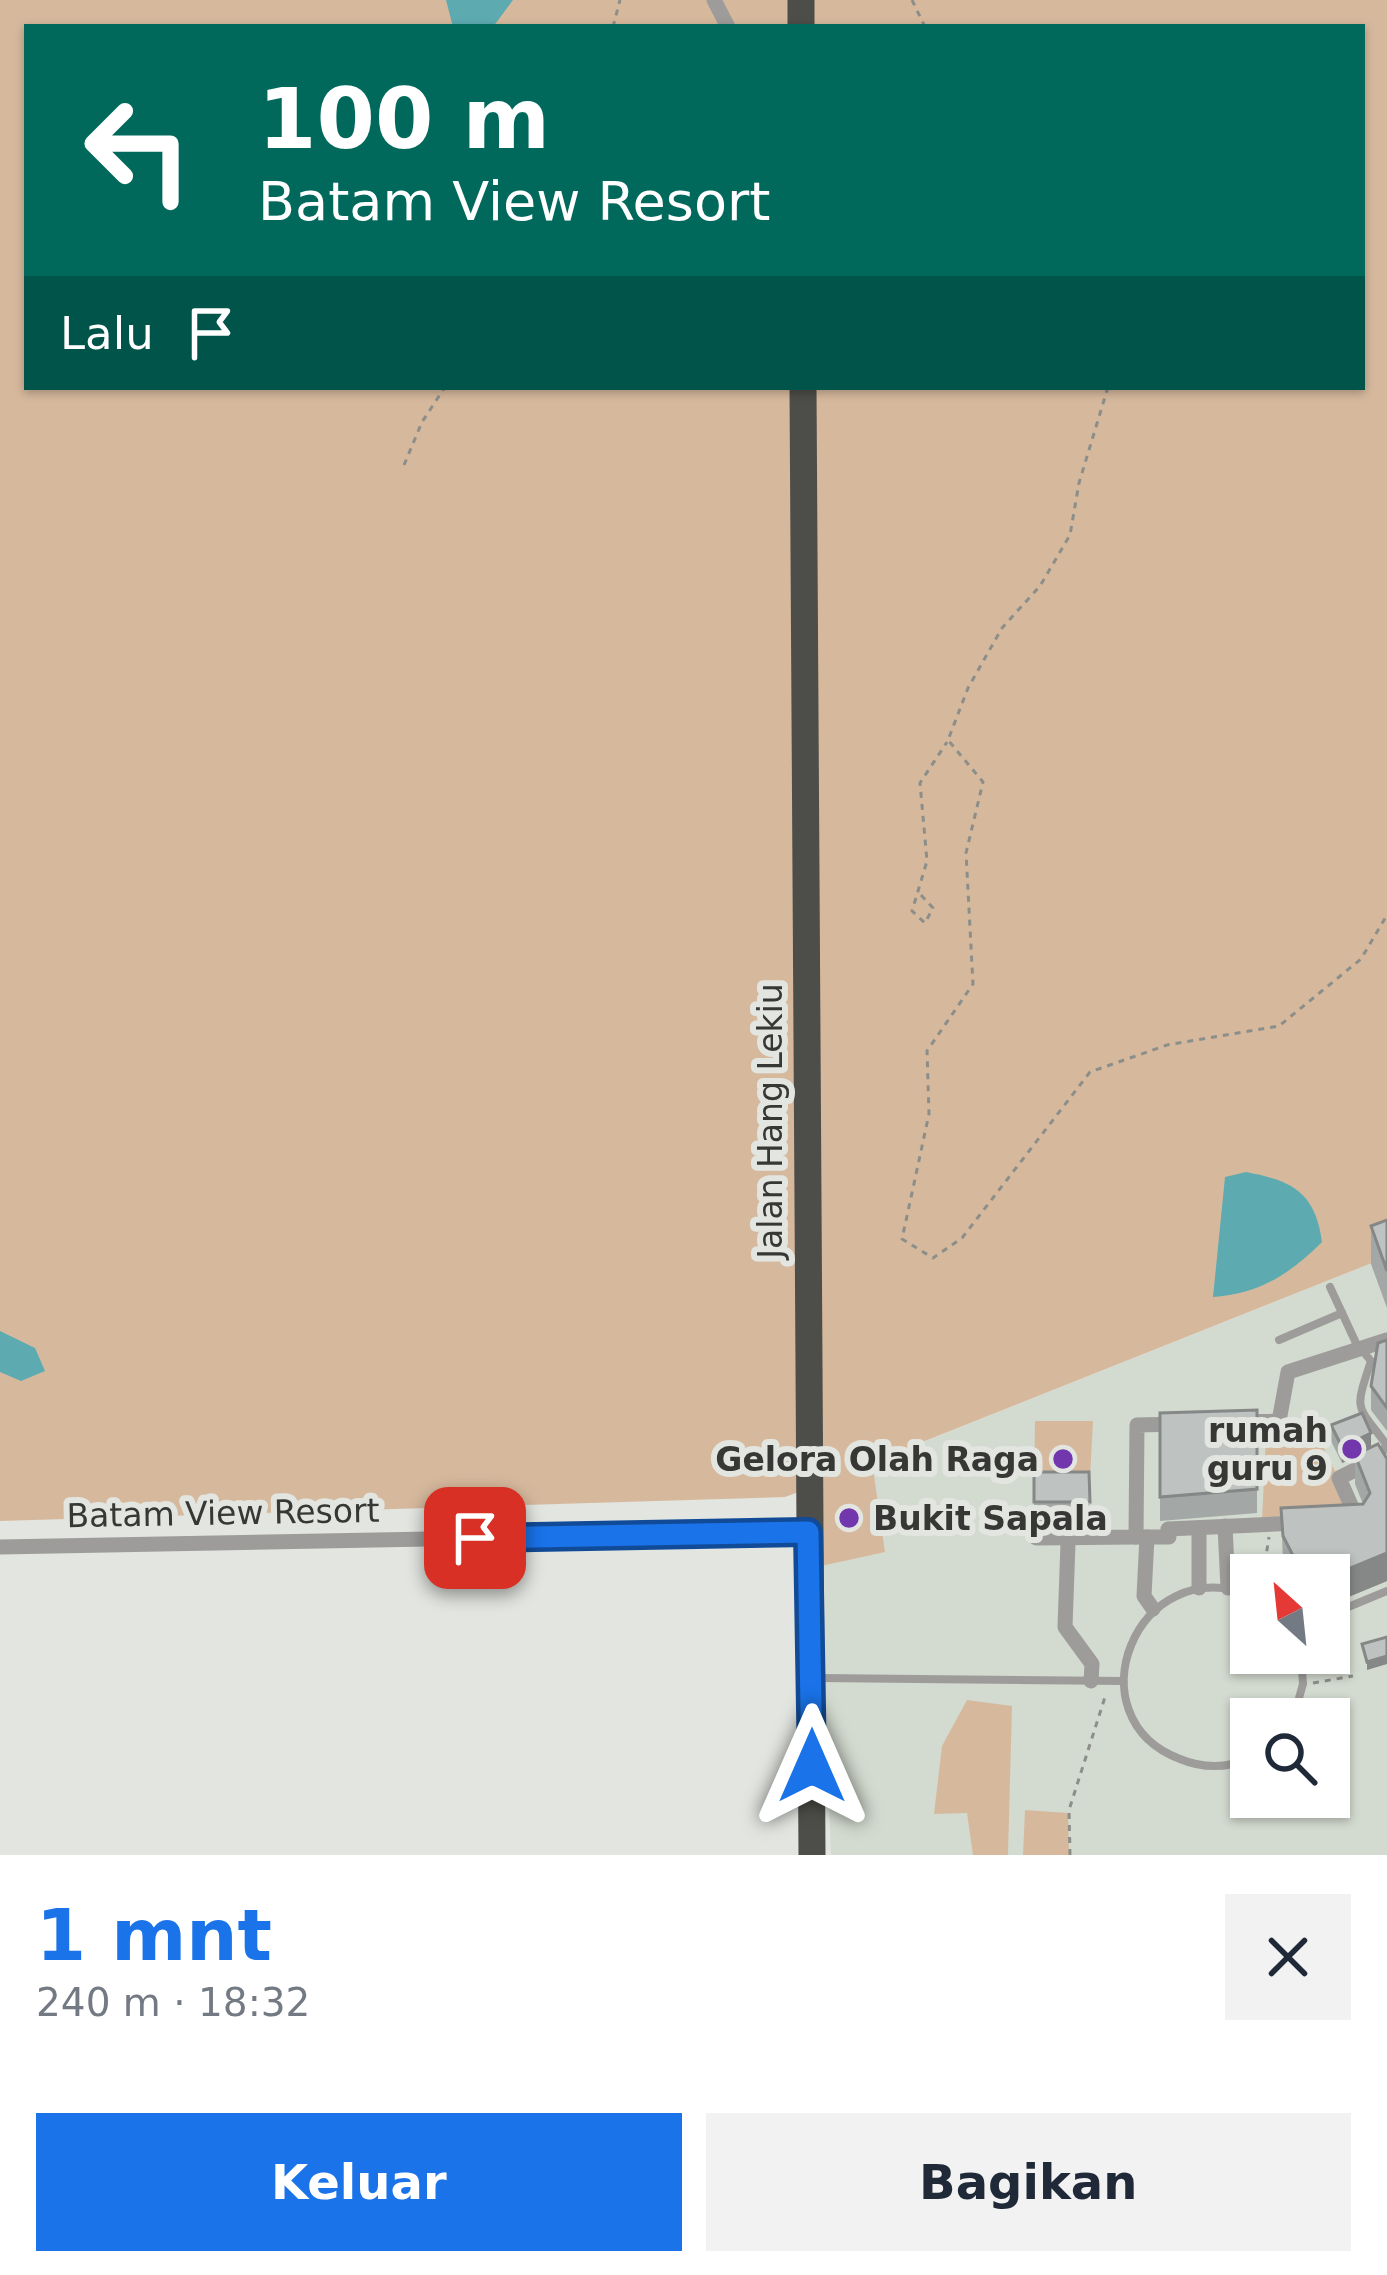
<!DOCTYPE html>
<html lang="id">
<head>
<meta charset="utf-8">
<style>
	:root { --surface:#fff; --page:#f2f2f3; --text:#1f2937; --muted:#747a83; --accent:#1a73e8 }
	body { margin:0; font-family:"DejaVu Sans",sans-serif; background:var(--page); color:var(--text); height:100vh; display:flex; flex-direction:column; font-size:45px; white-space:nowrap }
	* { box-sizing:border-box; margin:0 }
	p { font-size:39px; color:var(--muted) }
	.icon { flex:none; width:66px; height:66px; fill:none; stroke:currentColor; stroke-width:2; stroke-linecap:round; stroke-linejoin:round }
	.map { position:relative; height:1855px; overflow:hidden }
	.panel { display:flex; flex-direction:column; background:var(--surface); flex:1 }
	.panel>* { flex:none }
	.top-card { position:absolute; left:24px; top:24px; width:1341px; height:366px; border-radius:0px; box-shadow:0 3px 9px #0004; background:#00695c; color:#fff; overflow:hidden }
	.needle { width:78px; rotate:333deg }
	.controls { position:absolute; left:1230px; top:1554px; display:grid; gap:24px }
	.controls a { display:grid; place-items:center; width:120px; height:120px; border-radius:0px; background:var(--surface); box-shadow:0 3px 9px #0004; font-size:60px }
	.pin { position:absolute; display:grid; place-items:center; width:102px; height:102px; color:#fff; margin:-51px; border-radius:24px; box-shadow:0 6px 18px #0006 }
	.me { position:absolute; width:132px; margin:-66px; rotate:0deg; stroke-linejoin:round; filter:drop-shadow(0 0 9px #0008) }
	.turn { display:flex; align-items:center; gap:42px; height:252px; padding:0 36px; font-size:54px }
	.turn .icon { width:156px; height:156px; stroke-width:2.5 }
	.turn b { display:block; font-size:84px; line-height:102px }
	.then { display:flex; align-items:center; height:114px; padding:0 36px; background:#0003; gap:24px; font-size:45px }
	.round { display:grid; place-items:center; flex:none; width:126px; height:126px; border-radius:0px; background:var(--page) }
	.overview { display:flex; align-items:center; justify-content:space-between; height:204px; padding:0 36px }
	h1 { font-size:72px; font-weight:700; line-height:90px; color:var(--accent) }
	.button { display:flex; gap:24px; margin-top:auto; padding:24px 36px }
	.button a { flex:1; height:138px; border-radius:0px; background:var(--accent); color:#fff; font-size:48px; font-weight:700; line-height:138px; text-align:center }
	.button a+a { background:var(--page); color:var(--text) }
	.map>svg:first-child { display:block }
</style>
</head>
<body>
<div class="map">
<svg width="1387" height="1855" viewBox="0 0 1387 1855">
	<rect width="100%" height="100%" fill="#e2e5e0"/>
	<path fill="#d3dacf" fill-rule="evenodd" d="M1387,1257V1855H831L818,1484ZM1251,1575H1329V1653H1251ZM1251,1719H1329V1797H1251Z"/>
	<g fill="#d6b99d" fill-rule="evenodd">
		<path d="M0,0H1387V1257L872,1462L885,1552L821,1566L817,1485L785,1497L0,1521ZM27,27H1362V387H27Z"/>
		<polygon points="1035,1421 1093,1421 1089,1496 1034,1496"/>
		<polygon points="1266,1437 1319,1438 1357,1517 1262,1520"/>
		<polygon points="967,1700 1012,1706 1008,1855 973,1855 967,1813 934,1814 942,1746"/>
		<polygon points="1025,1810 1068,1813 1069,1855 1023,1855"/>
	</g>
	<g fill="#5dabb1">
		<polygon points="446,0 513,0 493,27 453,27"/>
		<path d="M1246,1172C1294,1181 1315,1193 1322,1242C1290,1274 1259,1294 1213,1297L1225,1177Z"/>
		<polygon points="0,1331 35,1348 45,1371 21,1381 0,1372"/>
	</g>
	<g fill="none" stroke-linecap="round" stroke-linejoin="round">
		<g stroke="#8c8e8a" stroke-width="3" stroke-dasharray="6 6" stroke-linecap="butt">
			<polyline points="912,0 925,27"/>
			<polyline points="613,27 620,0"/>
			<polyline points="1108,387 1079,483 1070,535 1040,586 1002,628 968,688 948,740 983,782 966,853 973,984 927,1051 929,1114 902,1239 933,1258 962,1238 1090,1072 1167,1045 1279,1026 1361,959 1387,915"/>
			<polyline points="404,465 422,422 445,387"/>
			<polyline points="921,895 933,908 925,923 912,911 927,861 920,783 947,742"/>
			<polyline points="1263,1575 1269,1537"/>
			<polyline points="1313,1683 1353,1676"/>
			<polyline points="1070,1855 1069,1810 1106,1694"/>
		</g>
		<g stroke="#9d9c9a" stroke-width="8">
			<path d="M1330,1287L1356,1343L1371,1361C1354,1413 1356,1403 1386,1444L1381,1457L1387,1471"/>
			<polyline points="1279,1340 1342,1313"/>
			<path d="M1251,1595C1135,1551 1071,1718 1180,1759C1204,1769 1228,1768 1251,1758"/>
			<polyline points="1329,1615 1387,1591"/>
			<polyline points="819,1678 1123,1681"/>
			<polyline points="1293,1719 1303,1684 1301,1653"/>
		</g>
		<g stroke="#9d9c9a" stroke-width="15">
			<polyline points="714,0 728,27"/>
			<polyline points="1240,1422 1279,1421 1288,1372 1387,1340"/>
			<polyline points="1358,1521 1339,1478 1371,1462"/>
			<polyline points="1225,1526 1228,1588"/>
			<polyline points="1199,1528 1199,1588"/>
			<polyline points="1136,1537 1169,1537 1168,1529 1298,1523"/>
			<polyline points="1147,1537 1144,1596 1153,1609"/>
			<polyline points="1036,1538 1136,1537 1137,1425 1180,1424"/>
			<polyline points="1068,1543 1065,1627 1092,1664 1091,1681"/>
			<polyline points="0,1547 808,1532"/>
		</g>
		<g stroke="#4d4d49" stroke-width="27">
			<polyline points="801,0 801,27"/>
			<polyline points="803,387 812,1855"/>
		</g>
	</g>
	<g fill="#a3a8a6">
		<polygon points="1387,1220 1387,1308 1371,1264 1371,1226"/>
		<polygon points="1387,1340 1387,1431 1371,1410 1371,1386"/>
		<polygon points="1257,1410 1257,1513 1160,1521 1160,1413"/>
		<polygon points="1331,1425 1371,1447 1387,1581 1329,1605 1329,1575 1288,1575 1283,1564 1281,1508 1363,1504 1355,1484 1355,1457 1342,1463 1331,1441"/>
		<polygon points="1034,1472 1089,1472 1090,1525 1034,1526"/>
	</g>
	<g fill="#858887">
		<polygon points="1371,1433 1371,1449 1342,1463 1342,1447"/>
		<polygon points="1387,1553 1387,1581 1329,1605 1329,1577"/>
		<polygon points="1387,1656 1387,1664 1367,1670 1367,1662"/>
	</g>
	<g fill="#bec3c1" stroke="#858887" stroke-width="3">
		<polygon points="1387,1220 1387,1271 1371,1226"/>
		<polygon points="1387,1340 1387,1408 1371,1386 1378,1343"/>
		<polygon points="1257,1410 1257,1489 1160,1497 1160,1413"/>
		<polygon points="1362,1413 1371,1433 1342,1447 1331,1425"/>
		<polygon points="1378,1444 1387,1459 1387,1553 1329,1577 1329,1575 1303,1575 1283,1536 1281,1508 1363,1504 1370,1493 1355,1455"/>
		<polygon points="1034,1472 1089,1472 1090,1502 1034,1502"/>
		<polygon points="1387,1637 1387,1656 1367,1662 1362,1644"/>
	</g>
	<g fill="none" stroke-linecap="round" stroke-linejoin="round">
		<g stroke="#114b97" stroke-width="30">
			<polyline id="route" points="475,1538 808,1532 812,1766"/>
		</g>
		<use href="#route" stroke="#1a73e8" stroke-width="21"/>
	</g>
	<g fill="#7237ad" stroke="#e2e5e0" stroke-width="4.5">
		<circle cx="1352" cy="1449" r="12"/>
		<circle cx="1063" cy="1459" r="12"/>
		<circle cx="849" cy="1518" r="12"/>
	</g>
	<g text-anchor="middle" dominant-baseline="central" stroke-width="12" stroke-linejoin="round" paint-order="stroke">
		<g font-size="33" fill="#373836" stroke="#e2e5e0">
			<text transform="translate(770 1121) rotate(-90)">Jalan Hang Lekiu</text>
			<text transform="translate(223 1513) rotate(-1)">Batam View Resort</text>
		</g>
		<g font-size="33" font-weight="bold" fill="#373836" stroke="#e2e5e0" text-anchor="end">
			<text x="1328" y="1430">rumah<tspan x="1328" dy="38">guru 9</tspan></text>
			<text x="1039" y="1459">Gelora Olah Raga</text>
			<text x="873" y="1518" text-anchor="start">Bukit Sapala</text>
		</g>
	</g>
</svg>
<div class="controls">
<a><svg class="needle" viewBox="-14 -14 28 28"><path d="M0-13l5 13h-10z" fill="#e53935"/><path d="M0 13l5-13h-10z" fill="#747a83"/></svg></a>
<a><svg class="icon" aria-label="search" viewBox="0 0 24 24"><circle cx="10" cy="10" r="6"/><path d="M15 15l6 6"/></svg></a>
</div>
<div class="pin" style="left:475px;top:1538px;background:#d93025"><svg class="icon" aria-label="arrive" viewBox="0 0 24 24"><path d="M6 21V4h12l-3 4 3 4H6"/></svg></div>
<svg class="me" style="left:812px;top:1766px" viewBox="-20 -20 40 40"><path d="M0-17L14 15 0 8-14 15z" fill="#1a73e8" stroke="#fff" stroke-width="4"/></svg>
<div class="top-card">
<div class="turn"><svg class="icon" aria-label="left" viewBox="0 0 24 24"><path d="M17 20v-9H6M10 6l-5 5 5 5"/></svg><div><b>100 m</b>Batam View Resort</div></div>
<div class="then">Lalu<svg class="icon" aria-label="arrive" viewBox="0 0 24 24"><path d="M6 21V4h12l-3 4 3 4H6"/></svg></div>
</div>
</div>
<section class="panel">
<div class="overview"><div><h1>1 mnt</h1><p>240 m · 18:32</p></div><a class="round"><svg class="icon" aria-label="close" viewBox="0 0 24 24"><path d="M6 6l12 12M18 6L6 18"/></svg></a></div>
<div class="button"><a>Keluar</a><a>Bagikan</a></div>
</section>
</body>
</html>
